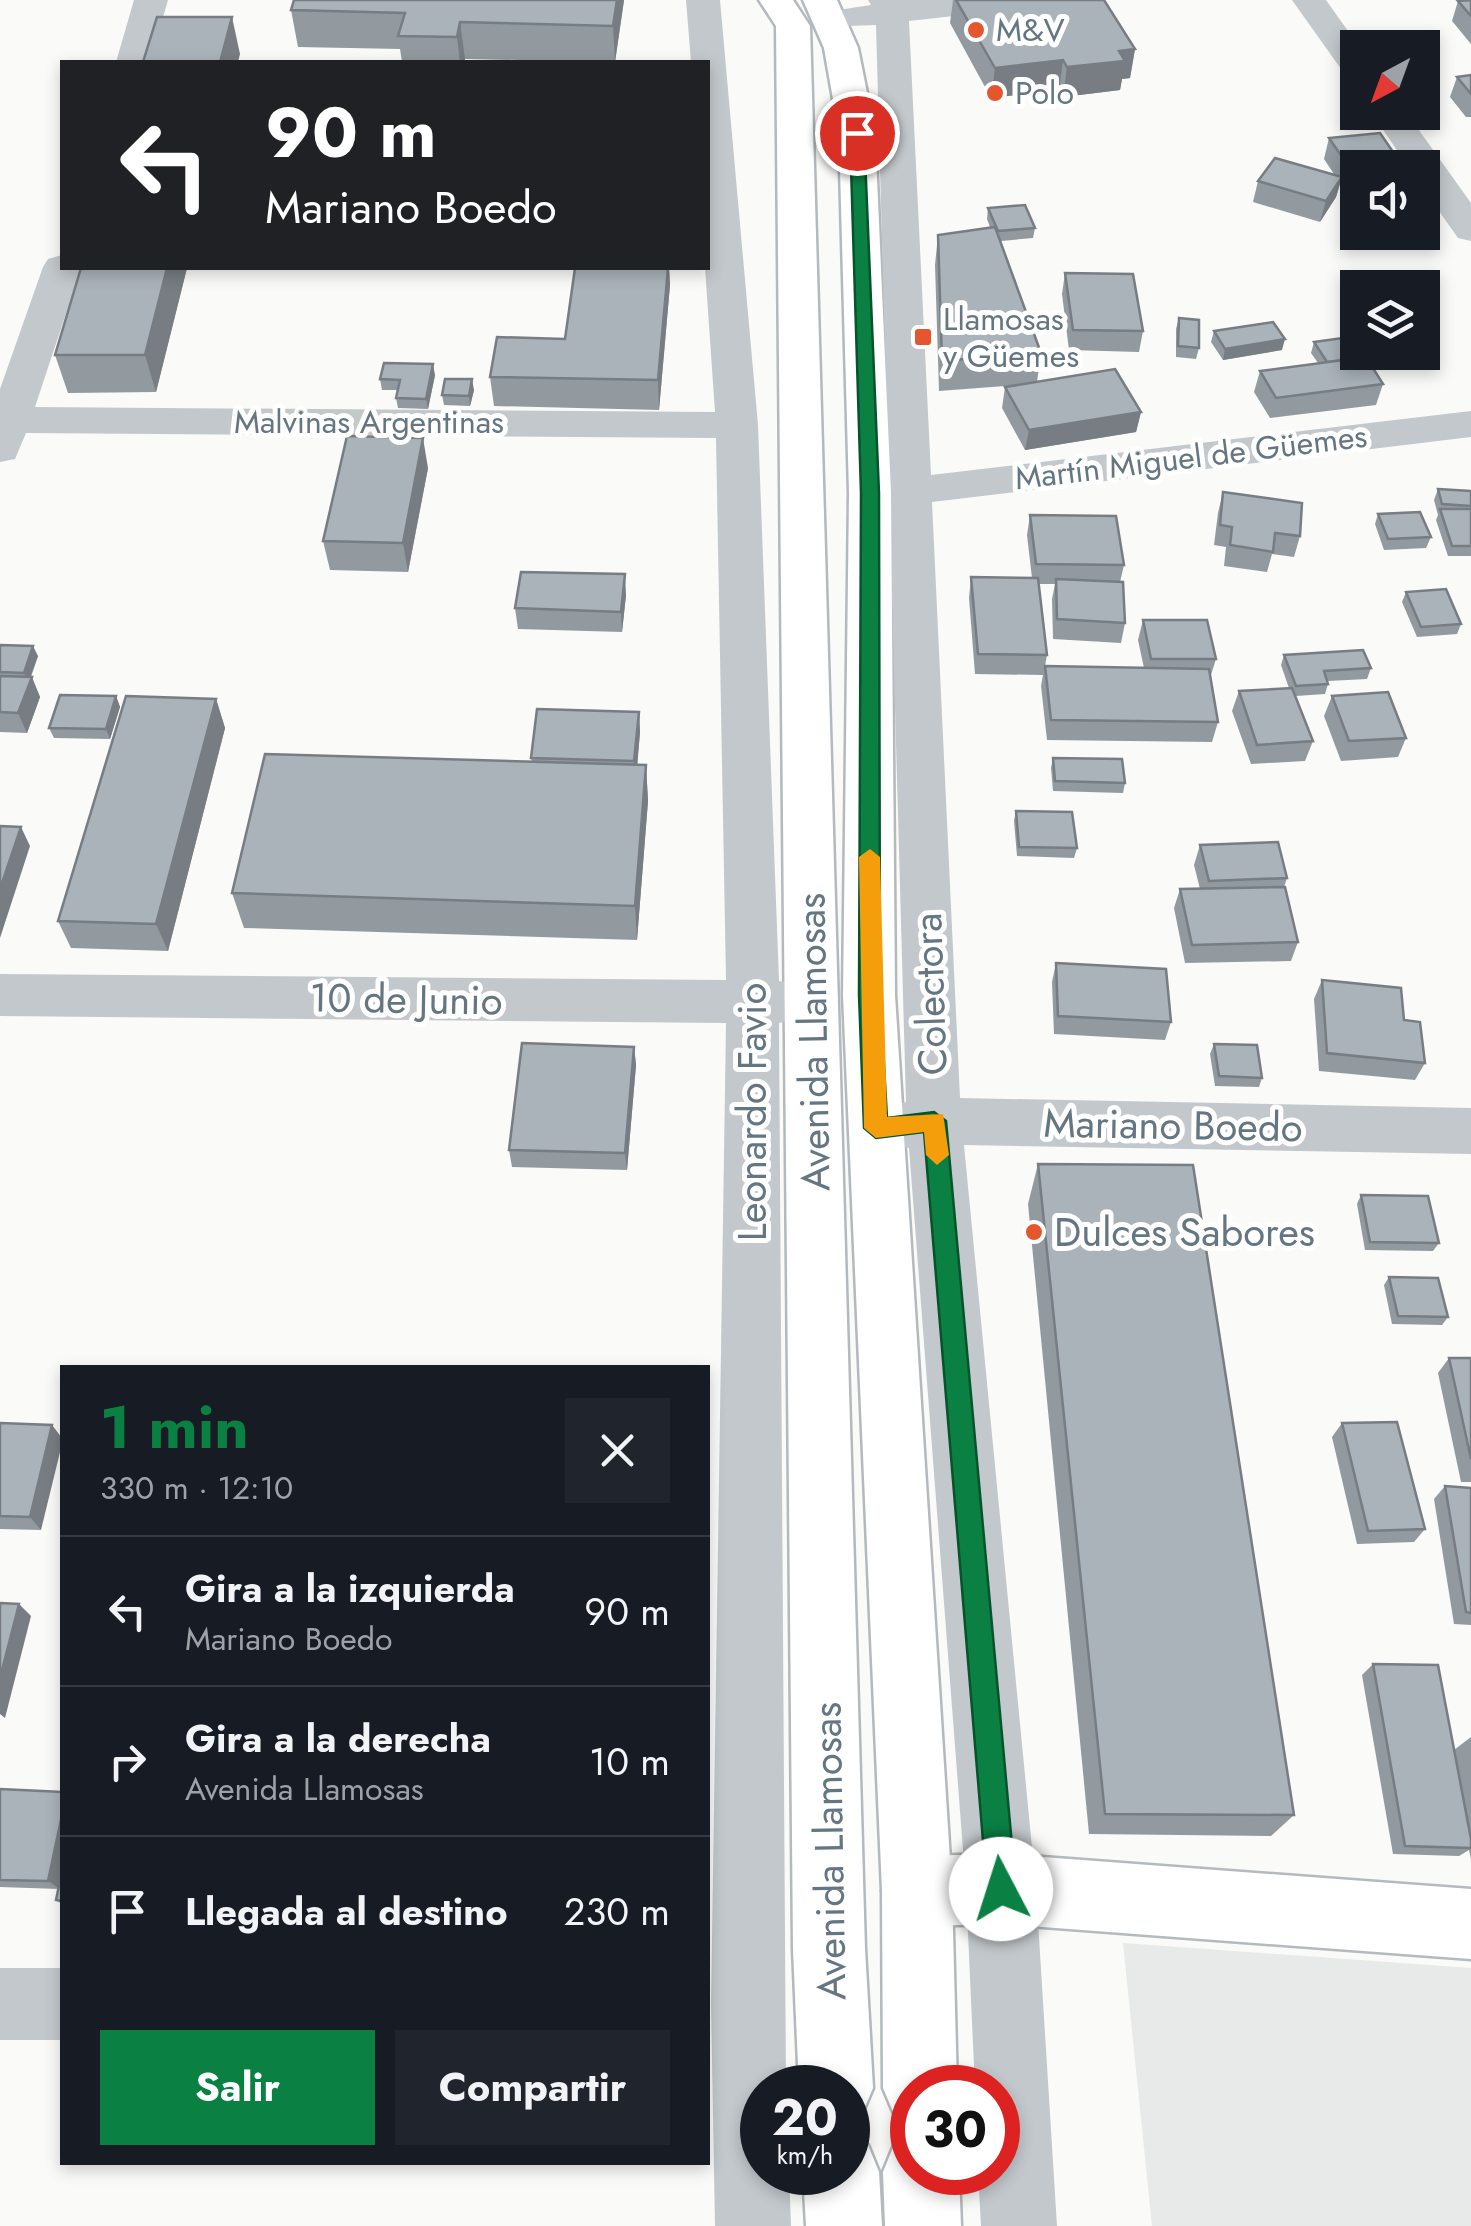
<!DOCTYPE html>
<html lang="es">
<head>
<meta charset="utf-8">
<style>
	:root { --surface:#171b24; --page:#20242c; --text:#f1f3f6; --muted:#9ea1a6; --line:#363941; --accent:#0b8043 }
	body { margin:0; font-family:Jost,sans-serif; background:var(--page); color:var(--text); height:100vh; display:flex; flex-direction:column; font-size:38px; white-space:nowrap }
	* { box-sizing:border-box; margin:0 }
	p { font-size:32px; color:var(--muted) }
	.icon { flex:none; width:55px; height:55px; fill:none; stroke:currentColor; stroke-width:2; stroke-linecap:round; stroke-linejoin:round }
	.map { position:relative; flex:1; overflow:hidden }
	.details { position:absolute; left:60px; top:1365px; width:650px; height:800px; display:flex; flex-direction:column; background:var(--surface); border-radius:0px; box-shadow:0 5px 15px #0003 }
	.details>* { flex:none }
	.hud { position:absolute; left:60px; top:60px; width:650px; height:210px; border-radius:0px; box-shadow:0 5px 15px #0003; background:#202124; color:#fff; overflow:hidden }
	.needle { width:65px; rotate:221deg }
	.controls { position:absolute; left:1340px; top:30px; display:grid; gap:20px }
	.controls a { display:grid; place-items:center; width:100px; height:100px; border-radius:0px; background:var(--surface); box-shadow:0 5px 15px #0003; font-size:50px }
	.speed { position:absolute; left:740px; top:2065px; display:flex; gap:20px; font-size:50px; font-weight:700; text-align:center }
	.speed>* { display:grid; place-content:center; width:130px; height:130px; border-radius:50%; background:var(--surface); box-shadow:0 5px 15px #0003; line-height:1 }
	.speed small { font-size:25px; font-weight:400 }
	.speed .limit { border:15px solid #d22; background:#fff; color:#111 }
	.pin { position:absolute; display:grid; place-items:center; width:85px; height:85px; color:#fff; margin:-42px; border:5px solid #fff; border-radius:50%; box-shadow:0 2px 10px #0007 }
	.me { position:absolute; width:110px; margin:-55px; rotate:355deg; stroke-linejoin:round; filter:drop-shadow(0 0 8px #0008) }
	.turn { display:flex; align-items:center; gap:35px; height:210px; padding:0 40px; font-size:45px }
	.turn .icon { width:130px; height:130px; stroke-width:2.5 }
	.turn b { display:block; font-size:70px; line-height:85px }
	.round { display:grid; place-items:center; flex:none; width:105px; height:105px; border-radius:0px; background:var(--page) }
	.head { display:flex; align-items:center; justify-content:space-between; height:170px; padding:0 40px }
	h1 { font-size:60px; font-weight:700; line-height:75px; color:var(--accent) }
	.action { display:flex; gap:20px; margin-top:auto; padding:20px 40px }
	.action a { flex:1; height:115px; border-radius:0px; background:var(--accent); color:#fff; font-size:40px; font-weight:700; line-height:115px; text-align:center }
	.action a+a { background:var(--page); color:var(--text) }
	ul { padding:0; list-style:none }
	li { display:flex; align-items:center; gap:30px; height:150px; padding:0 40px; border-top:2px solid var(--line) }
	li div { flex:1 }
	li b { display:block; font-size:38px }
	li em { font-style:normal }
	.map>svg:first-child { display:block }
</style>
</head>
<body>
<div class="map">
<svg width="1471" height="2226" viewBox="0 0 1471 2226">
	<rect width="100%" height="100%" fill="#fafaf8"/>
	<polygon fill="#e8e9e9" points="1123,1943 1471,1968 1471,2226 1152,2226"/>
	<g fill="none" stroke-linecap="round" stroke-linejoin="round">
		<g stroke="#b5babe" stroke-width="5">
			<polygon id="major" points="1001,1854 1471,1889 1471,1959 1001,1924 917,1926 892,1916 882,1891 892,1866 917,1856"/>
		</g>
		<g stroke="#b4b9bd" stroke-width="5">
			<g id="highway">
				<polygon points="759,0 793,0 810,26 865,1949 873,2088 862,2114 848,2120 848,2088 799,2088 793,1949 776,26"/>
				<polygon points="803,0 837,0 858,48 875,133 891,493 895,995 952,1891 957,2088 912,2088 912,2122 894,2114 883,2088 882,1891 843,995 849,493 839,133 824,48"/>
				<polygon points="848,2137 868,2145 879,2172 882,2226 806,2226 803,2172 848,2172"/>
				<polygon points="912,2138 912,2172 959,2172 961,2226 885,2226 883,2172 894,2145"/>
			</g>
		</g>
		<g fill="#c3c8cc" fill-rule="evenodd">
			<polygon points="134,0 168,0 150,62 116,62"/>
			<polygon points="686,0 720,0 758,425 779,981 808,987 815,1002 808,1017 779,1023 786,2088 762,2088 762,2172 789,2172 791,2226 715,2226 711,2004 726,1023 0,1016 0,974 726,980 716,438 26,433 15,459 0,462 0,389 43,267 48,259 62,255 62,268 81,268 35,407 715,412 705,268 708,62 691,62"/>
			<polygon points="868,0 1025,0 1020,7 1008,10 909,21 931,475 1471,411 1471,437 932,502 960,1098 1471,1108 1471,1154 964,1145 1036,1889 1057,2226 981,2226 978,2172 998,2172 998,2088 975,2088 966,1889 909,1148 879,1142 871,1126 879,1110 906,1102 876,25 819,27 814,20 819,13 871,5"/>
			<polygon points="1292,0 1326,0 1360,48 1358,79 1346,76"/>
			<polygon points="1371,112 1406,112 1471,203 1471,241 1458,238 1422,187 1422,168 1409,168"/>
			<rect x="0" y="1968" width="62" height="72"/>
		</g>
		<use href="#major" fill="#fff" fill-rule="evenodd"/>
		<use href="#highway" fill="#fff" fill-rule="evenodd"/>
	</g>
	<g fill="#929a9f">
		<polygon points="624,0 615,62 465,59 464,62 402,62 400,49 298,47 291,10"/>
		<polygon points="953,0 1104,0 1135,49 1130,78 1122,79 1120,90 1063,97 1059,90 991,98 950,23"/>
		<polygon points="1471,0 1471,44 1452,21 1458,1"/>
		<polygon points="1471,75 1471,117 1466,117 1450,97 1457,77"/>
		<polygon points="1329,138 1358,168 1358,209 1340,184 1336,197 1320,222 1253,202 1258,181 1334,174 1324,159"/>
		<polygon points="988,208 1035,228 1033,238 1001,241 1041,353 1037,382 1141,412 1136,432 1025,450 1002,408 1005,387 1018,385 939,391 935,265 938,235 990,227 987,219"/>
		<polygon points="81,268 187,268 156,392 68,393 55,355"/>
		<polygon points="565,268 669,268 670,285 659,410 494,406 490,377 565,339 575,270 565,270"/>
		<polygon points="1065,273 1143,331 1139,352 1069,350 1062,294"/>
		<polygon points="1179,318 1199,348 1196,359 1176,357 1176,329"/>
		<polygon points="1214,331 1282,350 1223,360 1211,342"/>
		<polygon points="1314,342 1382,359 1379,369 1374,370 1383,384 1376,405 1270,418 1254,392 1260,371 1318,363 1311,353"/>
		<polygon points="435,375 428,409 398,408 396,398 398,390 382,390 380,379"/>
		<polygon points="474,390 470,406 444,405 442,395"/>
		<polygon points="428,468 408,572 330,570 323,541"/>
		<polygon points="1438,489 1471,491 1471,556 1448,556 1436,520 1438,515 1434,500"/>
		<polygon points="1223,492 1300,536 1294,557 1272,554 1267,572 1224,566 1226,547 1214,545 1218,513"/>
		<polygon points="1378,514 1431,537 1426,548 1384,550 1375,524"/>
		<polygon points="1030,515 1124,565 1120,582 1125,623 1121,643 1053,639 1052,599 1055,584 1039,584 1047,655 1045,666 1144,668 1138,640 1143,620 1216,659 1210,678 1218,722 1212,742 1047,740 1041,686 1043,675 975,674 969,598 971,577 1032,578 1027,535"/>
		<polygon points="1406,592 1461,624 1457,634 1417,637 1402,602"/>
		<polygon points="626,595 622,632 518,629 515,608"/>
		<polygon points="0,645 38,656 31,677 40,697 27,733 0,732"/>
		<polygon points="1284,655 1371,668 1367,679 1328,681 1328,684 1325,694 1296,696 1313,741 1305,761 1251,764 1232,711 1239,691 1289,688 1281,665"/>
		<polygon points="116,696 120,707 110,739 54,738 49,728"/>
		<polygon points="1332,696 1406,738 1398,757 1341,761 1324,716"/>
		<polygon points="216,699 225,728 168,951 71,948 58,921"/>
		<polygon points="639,712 640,732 637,765 646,765 648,801 637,940 244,928 232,893 532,762 531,758"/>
		<polygon points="1053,758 1125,783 1123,793 1053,791 1051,768"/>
		<polygon points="1016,811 1077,848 1074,858 1017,856 1014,821"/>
		<polygon points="1200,845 1287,878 1284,887 1298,942 1291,961 1185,963 1174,908 1180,889 1200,889 1194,865"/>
		<polygon points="1056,963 1171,1022 1165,1040 1054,1034 1052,982"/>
		<polygon points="1322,980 1404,1020 1425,1063 1415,1080 1319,1071 1314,999"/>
		<polygon points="1214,1044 1262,1078 1259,1087 1215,1086 1210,1054"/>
		<polygon points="634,1047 636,1065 627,1170 512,1167 509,1150"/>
		<polygon points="1038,1164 1294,1815 1271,1836 1089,1834 1028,1204"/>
		<polygon points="1361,1195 1439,1243 1433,1251 1365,1250 1357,1204"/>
		<polygon points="1389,1277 1448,1317 1442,1325 1392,1324 1384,1285"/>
		<polygon points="1449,1358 1471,1358 1471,1482 1461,1482 1438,1373"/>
		<polygon points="0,1423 41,1530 0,1529"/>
		<polygon points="1342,1423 1425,1529 1414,1542 1357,1544 1332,1437"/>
		<polygon points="1445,1486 1471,1488 1471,1625 1454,1624 1434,1499"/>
		<polygon points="1373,1664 1454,1750 1471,1737 1471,1859 1469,1850 1459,1856 1393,1854 1362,1675"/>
		<polygon points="0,1789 62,1792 62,1904 56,1900 59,1889 0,1887"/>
	</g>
	<g fill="#777d82">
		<polygon points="617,0 624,0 615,62 613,26"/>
		<polygon points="232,17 240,54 238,62 220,62"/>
		<polygon points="460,22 465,59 464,62 460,62 457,37"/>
		<polygon points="1135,49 1130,78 1122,79 1120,90 1063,97 1067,67 1119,51"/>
		<polygon points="1063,60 1059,90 991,98 995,68"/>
		<polygon points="1342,177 1336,197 1320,222 1326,201"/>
		<polygon points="167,268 187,268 156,392 145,355"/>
		<polygon points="668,268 669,268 670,285 659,410 658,380"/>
		<polygon points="1285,339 1282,350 1223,360 1225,349"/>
		<polygon points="1382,359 1379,369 1326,376 1330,366"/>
		<polygon points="433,364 435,375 428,409 426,399"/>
		<polygon points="472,379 474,390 470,406 469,396"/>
		<polygon points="1141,412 1136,432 1025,450 1029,430"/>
		<polygon points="423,438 428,468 408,572 403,543"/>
		<polygon points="625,574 626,595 622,632 621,612"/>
		<polygon points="33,646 38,656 28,683 24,673"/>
		<polygon points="32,677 40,697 27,733 18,713"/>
		<polygon points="116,696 120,707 110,739 106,729"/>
		<polygon points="216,699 225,728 168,951 156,924"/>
		<polygon points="639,712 640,732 636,781 634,761"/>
		<polygon points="646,765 648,801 637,940 635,906"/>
		<polygon points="21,827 30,846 0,938 0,889"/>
		<polygon points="634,1047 636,1065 627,1170 625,1153"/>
		<polygon points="52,1425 62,1438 62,1444 41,1530 30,1517"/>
		<polygon points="19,1604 31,1616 5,1718 0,1714 0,1678"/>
		<polygon points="62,1815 62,1880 60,1889 48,1881"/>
	</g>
	<g fill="#aab3b9" stroke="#777d82" stroke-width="2.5">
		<polygon points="294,0 617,0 613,26 460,22 457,37 398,36 405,13 291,10"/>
		<polygon points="956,0 1104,0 1135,49 1119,51 1125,61 1067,67 1063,60 995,68"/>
		<polygon points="1471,0 1471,16 1458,1"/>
		<polygon points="157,17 232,17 220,62 143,62"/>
		<polygon points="1471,75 1471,94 1457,77"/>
		<polygon points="1380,133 1404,168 1358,168 1358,180 1329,138"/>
		<polygon points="1275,158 1342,177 1326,201 1258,181"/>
		<polygon points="1025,205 1035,228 998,231 988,208"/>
		<polygon points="995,227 1041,353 942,361 938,235"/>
		<polygon points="81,268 167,268 145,355 55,355"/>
		<polygon points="575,268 668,268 658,380 490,377 497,337 565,339"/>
		<polygon points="1065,273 1133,274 1143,331 1073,330"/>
		<polygon points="1179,318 1199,320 1199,348 1178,346"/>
		<polygon points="1273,322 1285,339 1225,349 1214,331"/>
		<polygon points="1358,336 1358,352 1378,352 1382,359 1368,361 1366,357 1327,362 1314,342"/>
		<polygon points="1366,357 1383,384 1276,398 1260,371"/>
		<polygon points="384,363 433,364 426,399 396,398 400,380 380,379"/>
		<polygon points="1115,369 1141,412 1029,430 1005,387"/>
		<polygon points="445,379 472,379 469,396 442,395"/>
		<polygon points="347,436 423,438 403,543 323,541"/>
		<polygon points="1438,489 1471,491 1471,506 1442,504"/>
		<polygon points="1223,492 1302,503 1300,536 1275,533 1273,552 1230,545 1232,527 1220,525"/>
		<polygon points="1440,509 1471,509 1471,546 1452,546"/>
		<polygon points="1420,512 1431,537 1388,539 1378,514"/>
		<polygon points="1030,515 1116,516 1124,565 1036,564"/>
		<polygon points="521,572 625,574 621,612 515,608"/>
		<polygon points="971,577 1038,578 1047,655 978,654"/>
		<polygon points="1056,579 1123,582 1125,623 1057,619"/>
		<polygon points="1446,589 1461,624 1421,627 1406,592"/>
		<polygon points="1143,620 1207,620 1216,659 1151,659"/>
		<polygon points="0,645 33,646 24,673 0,672"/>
		<polygon points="1363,650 1371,668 1324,671 1328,684 1296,686 1284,655"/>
		<polygon points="1045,666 1209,669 1218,722 1051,720"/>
		<polygon points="0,676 32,677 18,713 0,712"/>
		<polygon points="1292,688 1313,741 1257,745 1239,691"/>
		<polygon points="1388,692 1406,738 1349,741 1332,696"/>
		<polygon points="60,695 116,696 106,729 49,728"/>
		<polygon points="126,696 216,699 156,924 58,921"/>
		<polygon points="537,709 639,712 634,761 531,758"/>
		<polygon points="265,754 646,765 635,906 232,893"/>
		<polygon points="1053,758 1122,759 1125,783 1055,781"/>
		<polygon points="1016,811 1072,812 1077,848 1019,847"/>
		<polygon points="0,826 21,827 0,889"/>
		<polygon points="1278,842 1287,878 1209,881 1200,845"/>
		<polygon points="1285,887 1298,942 1192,945 1180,889"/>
		<polygon points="1056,963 1166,969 1171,1022 1058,1016"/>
		<polygon points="1322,980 1401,988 1404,1020 1420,1022 1425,1063 1327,1053"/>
		<polygon points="522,1043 634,1047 625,1153 509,1150"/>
		<polygon points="1214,1044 1257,1045 1262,1078 1219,1076"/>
		<polygon points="1038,1164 1193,1165 1294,1815 1105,1814"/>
		<polygon points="1361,1195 1428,1196 1439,1243 1370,1242"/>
		<polygon points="1389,1277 1438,1278 1448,1317 1398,1316"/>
		<polygon points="1449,1358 1471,1358 1471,1459"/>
		<polygon points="1397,1422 1425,1529 1368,1531 1342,1423"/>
		<polygon points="0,1423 52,1425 30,1517 0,1516"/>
		<polygon points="1445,1486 1471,1488 1471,1613 1466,1612"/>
		<polygon points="0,1603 19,1604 0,1678"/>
		<polygon points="1373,1664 1438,1665 1471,1839 1471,1848 1405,1846"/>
		<polygon points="0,1789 62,1792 62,1815 48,1881 0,1880"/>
		<polygon points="62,1871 62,1901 56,1900"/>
	</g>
	<polygon fill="#0b8043" stroke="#07532c" stroke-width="2.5" points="857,129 864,133 879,493 880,995 887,1118 934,1112 946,1121 1016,1889 1012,1899 1001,1904 991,1899 987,1889 924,1132 876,1138 864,1128 859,995 861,493 850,133"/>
	<polygon fill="#f59e0b" points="870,849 880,857 887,1117 943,1114 949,1155 937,1165 926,1155 924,1132 876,1138 864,1128 859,857"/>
	<g fill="#e4572e" stroke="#fff" stroke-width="4">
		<circle cx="976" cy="30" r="10"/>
		<circle cx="995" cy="93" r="10"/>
		<rect x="913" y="327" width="20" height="20" rx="5"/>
		<circle cx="1034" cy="1232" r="10"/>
	</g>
	<g text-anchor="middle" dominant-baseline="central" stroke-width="10" stroke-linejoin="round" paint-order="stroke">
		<g font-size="32" fill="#657683" stroke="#fff" text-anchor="start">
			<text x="996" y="30">M&amp;V</text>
			<text x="1015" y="93">Polo</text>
			<text x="943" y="319">Llamosas<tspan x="943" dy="37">y Güemes</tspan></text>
		</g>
		<g font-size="32" fill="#657683" stroke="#fff">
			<text x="369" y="422">Malvinas Argentinas</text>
			<text transform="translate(1191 457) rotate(-7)">Martín Miguel de Güemes</text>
		</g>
		<g font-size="40" fill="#657683" stroke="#fff">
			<text transform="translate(930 994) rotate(-92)">Colectora</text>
			<text transform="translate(406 999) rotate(1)">10 de Junio</text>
			<text transform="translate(813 1042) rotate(-91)">Avenida Llamosas</text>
			<text transform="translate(752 1112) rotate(-90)">Leonardo Favio</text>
			<text transform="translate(1173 1125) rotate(1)">Mariano Boedo</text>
			<text transform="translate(829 1851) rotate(-91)">Avenida Llamosas</text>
		</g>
		<g font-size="40" fill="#657683" stroke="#fff" text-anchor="start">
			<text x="1054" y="1232">Dulces Sabores</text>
		</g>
	</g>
</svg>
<div class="controls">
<a><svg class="needle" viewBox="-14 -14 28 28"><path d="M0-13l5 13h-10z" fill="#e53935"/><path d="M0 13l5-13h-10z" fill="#9ea1a6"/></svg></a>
<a><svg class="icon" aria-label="sound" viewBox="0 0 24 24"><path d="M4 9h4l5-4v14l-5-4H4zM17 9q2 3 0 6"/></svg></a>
<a><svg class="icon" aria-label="layers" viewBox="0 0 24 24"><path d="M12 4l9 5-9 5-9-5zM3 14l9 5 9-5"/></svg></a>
</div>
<div class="speed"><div>20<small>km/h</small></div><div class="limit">30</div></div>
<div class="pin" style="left:857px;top:133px;background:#d93025"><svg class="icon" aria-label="arrive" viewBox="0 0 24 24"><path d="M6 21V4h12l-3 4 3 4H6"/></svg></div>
<svg class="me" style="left:1001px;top:1889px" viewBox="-20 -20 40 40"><circle r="19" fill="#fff"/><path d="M0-13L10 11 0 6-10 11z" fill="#0b8043"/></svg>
<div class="hud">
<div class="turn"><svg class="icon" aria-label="left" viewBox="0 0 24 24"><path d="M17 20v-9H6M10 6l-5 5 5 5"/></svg><div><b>90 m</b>Mariano Boedo</div></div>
</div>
<section class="details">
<div class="head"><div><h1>1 min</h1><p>330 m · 12:10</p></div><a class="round"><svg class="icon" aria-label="close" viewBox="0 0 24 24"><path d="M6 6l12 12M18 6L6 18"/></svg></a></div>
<ul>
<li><svg class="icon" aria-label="left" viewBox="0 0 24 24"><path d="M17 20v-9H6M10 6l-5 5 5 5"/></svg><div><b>Gira a la izquierda</b><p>Mariano Boedo</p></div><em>90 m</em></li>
<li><svg class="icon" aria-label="right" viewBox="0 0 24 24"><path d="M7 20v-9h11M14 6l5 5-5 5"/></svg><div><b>Gira a la derecha</b><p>Avenida Llamosas</p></div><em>10 m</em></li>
<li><svg class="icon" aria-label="arrive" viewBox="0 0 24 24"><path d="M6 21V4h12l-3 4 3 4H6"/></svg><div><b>Llegada al destino</b></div><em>230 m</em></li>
</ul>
<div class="action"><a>Salir</a><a>Compartir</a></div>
</section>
</div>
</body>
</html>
